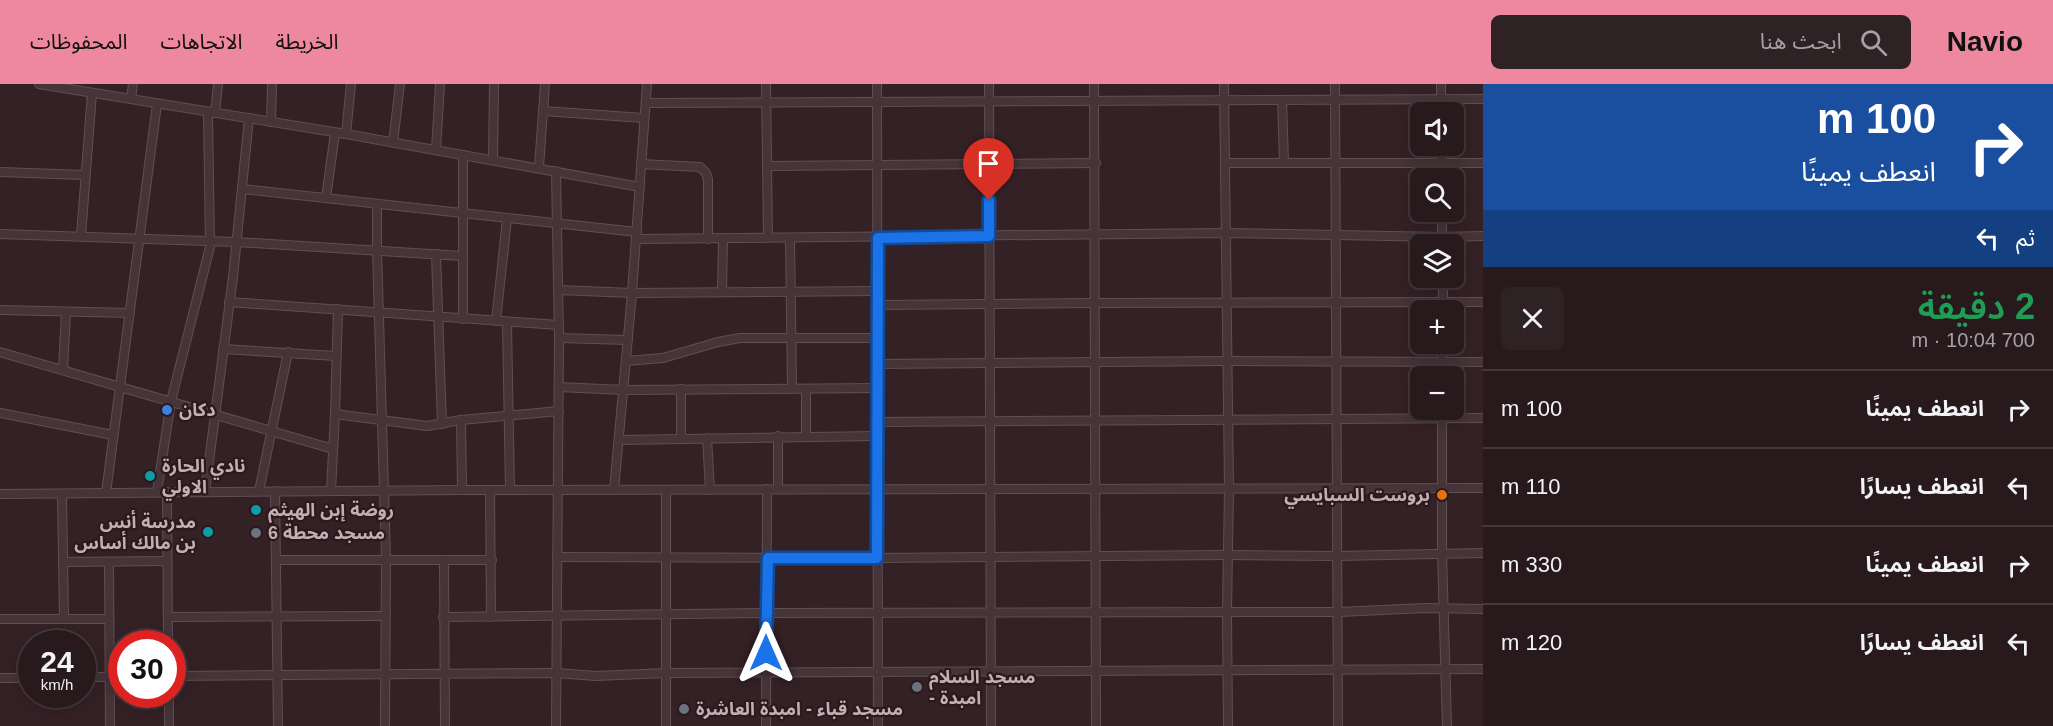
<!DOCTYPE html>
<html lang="ar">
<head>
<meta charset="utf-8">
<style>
	:root { --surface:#27191c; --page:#2f2225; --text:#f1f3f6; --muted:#a4a0a3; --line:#43383b; --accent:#ed889f }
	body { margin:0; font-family:Helvetica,"Noto Sans Arabic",sans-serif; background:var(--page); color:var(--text); direction:rtl; height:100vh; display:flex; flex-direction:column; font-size:22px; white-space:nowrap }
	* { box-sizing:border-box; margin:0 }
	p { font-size:20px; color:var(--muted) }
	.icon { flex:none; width:33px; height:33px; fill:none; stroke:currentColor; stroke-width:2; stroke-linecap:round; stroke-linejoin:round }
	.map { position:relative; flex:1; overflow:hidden; direction:ltr }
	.panel { display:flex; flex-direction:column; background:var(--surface); width:570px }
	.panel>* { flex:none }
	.guide { background:#1a4fa0; color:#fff; overflow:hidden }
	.buttons { position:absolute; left:1410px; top:18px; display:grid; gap:12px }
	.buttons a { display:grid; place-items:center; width:54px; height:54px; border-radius:9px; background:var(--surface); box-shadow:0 3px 15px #0003,0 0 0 2px var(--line); font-size:30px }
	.speed { position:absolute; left:18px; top:546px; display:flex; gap:12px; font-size:30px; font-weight:700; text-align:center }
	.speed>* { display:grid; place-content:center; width:78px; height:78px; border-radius:50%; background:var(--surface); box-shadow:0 3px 15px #0003,0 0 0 2px var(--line); line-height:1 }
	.speed small { font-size:15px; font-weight:400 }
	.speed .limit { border:9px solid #d22; background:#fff; color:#111 }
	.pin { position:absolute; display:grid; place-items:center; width:51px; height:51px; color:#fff; margin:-62px -26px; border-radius:50% 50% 50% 0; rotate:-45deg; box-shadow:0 0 6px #0007 }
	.pin .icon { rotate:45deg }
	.me { position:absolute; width:66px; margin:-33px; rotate:0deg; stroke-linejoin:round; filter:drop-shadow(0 0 4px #0008) }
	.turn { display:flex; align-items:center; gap:21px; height:126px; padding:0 18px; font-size:27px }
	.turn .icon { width:78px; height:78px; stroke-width:2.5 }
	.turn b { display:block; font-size:42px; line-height:51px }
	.then { display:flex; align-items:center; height:57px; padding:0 18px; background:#0003; gap:12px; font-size:22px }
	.round { display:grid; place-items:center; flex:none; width:63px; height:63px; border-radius:9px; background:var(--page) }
	.summary { display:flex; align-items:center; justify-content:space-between; height:102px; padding:0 18px }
	h1 { font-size:36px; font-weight:600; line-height:45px; color:#1e9e55 }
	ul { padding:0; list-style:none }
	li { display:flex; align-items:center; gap:18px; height:78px; padding:0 18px; border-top:2px solid var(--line) }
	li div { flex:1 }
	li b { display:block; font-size:22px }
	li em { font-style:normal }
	header { display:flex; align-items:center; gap:36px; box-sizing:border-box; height:84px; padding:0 30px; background:var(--accent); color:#111 }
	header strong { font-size:28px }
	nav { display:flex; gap:33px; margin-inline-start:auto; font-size:21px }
	.search { width:420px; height:54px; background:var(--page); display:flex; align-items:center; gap:15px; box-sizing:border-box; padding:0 21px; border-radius:9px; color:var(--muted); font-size:22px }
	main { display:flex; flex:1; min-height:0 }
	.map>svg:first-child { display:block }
</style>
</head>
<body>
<header>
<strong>Navio</strong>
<div class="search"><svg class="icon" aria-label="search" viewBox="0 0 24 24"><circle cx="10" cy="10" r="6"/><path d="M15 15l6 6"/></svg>ابحث هنا</div>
<nav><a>الخريطة</a><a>الاتجاهات</a><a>المحفوظات</a></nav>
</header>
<main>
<section class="panel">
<div class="guide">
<div class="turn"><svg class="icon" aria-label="right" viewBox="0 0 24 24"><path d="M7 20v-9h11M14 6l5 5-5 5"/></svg><div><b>100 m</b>انعطف يمينًا</div></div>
<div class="then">ثم<svg class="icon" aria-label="left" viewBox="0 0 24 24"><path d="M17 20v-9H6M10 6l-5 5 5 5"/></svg></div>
</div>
<div class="summary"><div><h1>2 دقيقة</h1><p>700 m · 10:04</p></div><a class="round"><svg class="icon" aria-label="close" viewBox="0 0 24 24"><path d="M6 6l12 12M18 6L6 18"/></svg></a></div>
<ul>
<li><svg class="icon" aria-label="right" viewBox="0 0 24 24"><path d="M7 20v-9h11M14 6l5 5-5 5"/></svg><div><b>انعطف يمينًا</b></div><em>100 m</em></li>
<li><svg class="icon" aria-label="left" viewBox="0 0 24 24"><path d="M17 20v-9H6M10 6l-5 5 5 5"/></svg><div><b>انعطف يسارًا</b></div><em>110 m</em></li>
<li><svg class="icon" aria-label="right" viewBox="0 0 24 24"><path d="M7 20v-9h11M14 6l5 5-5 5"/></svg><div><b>انعطف يمينًا</b></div><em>330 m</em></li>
<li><svg class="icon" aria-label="left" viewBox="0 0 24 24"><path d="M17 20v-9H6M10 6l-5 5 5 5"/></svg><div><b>انعطف يسارًا</b></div><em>120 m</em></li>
</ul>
</section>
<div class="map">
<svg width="1483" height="642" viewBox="0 0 1483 642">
	<rect width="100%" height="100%" fill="#342126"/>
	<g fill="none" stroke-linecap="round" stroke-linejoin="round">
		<g stroke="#604f53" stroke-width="10">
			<g id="minor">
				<polyline points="39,0 346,50 640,103"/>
				<polyline points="766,0 768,154"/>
				<polyline points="877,0 878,642"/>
				<polyline points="989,0 991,642"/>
				<polyline points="1094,0 1096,642"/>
				<polyline points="1224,0 1229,403 1227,528 1228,642"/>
				<polyline points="1335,0 1338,642"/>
				<polyline points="1441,0 1441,28"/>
				<polyline points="131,15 133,0"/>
				<polyline points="1282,16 1284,79"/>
				<polyline points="646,19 1483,15"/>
				<polyline points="543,27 644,34"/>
				<polyline points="215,29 218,0"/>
				<polyline points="271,38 272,0"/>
				<polyline points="346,50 351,0"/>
				<polyline points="393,59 400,0"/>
				<polyline points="1441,62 1442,94"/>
				<polyline points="436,66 440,0"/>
				<polyline points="463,71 463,235"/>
				<polyline points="493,76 494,0"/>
				<polyline points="1225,79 1483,79"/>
				<polyline points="641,80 700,83 706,89 708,95 708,155"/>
				<polyline points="768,82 1096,79"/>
				<polyline points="539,83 545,0"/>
				<polyline points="0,88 85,91"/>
				<polyline points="242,105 637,148"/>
				<polyline points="326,114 335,49"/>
				<polyline points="377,120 377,166 386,475 385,642"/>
				<polyline points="1442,128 1442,160"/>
				<polyline points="0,150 236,158 462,172"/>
				<polyline points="81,152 92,9"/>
				<polyline points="790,154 792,305"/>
				<polyline points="636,155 1225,149 1442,153 1483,152"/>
				<polyline points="436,170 442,340"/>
				<polyline points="1443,194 1443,226"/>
				<polyline points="559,206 632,209 877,207"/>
				<polyline points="722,208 723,155"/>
				<polyline points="229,218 559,241"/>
				<polyline points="877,221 1095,219 1483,218"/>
				<polyline points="0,226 130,229"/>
				<polyline points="496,237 507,135"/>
				<polyline points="507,238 510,406"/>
				<polyline points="559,254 628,256"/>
				<polyline points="223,265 336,272"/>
				<polyline points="0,268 333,365"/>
				<polyline points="626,277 663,274 718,258 740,254 877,254"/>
				<polyline points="877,280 1226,277 1483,278"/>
				<polyline points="63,286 66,228"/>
				<polyline points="1442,292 1442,260"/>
				<polyline points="559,303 624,306 877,304"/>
				<polyline points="681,305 681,354"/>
				<polyline points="806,305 806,352"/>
				<polyline points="1442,326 1442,469 1447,642"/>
				<polyline points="0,329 113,351"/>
				<polyline points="335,330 427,342 461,336 559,327"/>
				<polyline points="461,336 462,406"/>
				<polyline points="877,338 1483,334"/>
				<polyline points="778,352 778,405"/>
				<polyline points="707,354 710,406"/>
				<polyline points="619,356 878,352"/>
				<polyline points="490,406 491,533"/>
				<polyline points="614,406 632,209 647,0"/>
				<polyline points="666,406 666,642"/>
				<polyline points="259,407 288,268"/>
				<polyline points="275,407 278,642"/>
				<polyline points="331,407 335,330 338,225"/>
				<polyline points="157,408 171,317 210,163 208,28"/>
				<polyline points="167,408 168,560"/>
				<polyline points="205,408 233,193 249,34"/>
				<polyline points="106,409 157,20"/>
				<polyline points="0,410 462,406 1483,404"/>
				<polyline points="62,410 64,535"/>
				<polyline points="557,473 877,474 1228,471 1338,472 1483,469"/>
				<polyline points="276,476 492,476"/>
				<polyline points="444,476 445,642"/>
				<polyline points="63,478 167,477"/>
				<polyline points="109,478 110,642"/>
				<polyline points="168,533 386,532"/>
				<polyline points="443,533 766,529 1339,528 1425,524 1483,525"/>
				<polyline points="0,535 109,535"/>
				<polyline points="172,592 556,589 596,592 666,589 1483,585"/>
				<polyline points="82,593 122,593"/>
				<polyline points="0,594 32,594"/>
				<polyline points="169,610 169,642"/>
				<polyline points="556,642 559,254 556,87"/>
				<polyline points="766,642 767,405"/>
			</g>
		</g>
		<use href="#minor" stroke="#453438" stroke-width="8"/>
	</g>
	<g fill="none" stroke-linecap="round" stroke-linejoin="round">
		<g stroke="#114b97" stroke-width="15">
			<polyline id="route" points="766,569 768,474 877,474 878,154 989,152 989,116"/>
		</g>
		<use href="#route" stroke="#1a73e8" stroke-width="10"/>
	</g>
	<circle fill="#3f7fe0" stroke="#291a1e" stroke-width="2" cx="167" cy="326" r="6"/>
	<g fill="#0f9aa8" stroke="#291a1e" stroke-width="2">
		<circle cx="150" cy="392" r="6"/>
		<circle cx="256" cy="426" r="6"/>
		<circle cx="208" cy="448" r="6"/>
	</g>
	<circle fill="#e8710a" stroke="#291a1e" stroke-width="2" cx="1442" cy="411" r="6"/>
	<g fill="#6b7280" stroke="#291a1e" stroke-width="2">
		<circle cx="256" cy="449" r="6"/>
		<circle cx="917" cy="603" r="6"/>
		<circle cx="684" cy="625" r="6"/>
	</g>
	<g text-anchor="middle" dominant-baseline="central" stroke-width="4.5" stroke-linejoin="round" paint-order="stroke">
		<g font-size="18" font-weight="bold" fill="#c2aeb3" stroke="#291a1e" text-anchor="start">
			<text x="179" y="326">دكان</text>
			<text x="162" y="382">نادي الحارة<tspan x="162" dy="21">الاولي</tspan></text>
			<text x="1430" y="411" text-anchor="end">بروست السبايسي</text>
			<text x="268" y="426">روضة إبن الهيثم</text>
			<text x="196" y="438" text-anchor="end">مدرسة أنس<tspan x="196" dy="21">بن مالك أساس</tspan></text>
			<text x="268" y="449">مسجد محطة 6</text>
			<text x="929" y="593">مسجد السلام<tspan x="929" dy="21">- امبدة</tspan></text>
			<text x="696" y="625">مسجد قباء - امبدة العاشرة</text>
		</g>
	</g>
</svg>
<div class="buttons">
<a><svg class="icon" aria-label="sound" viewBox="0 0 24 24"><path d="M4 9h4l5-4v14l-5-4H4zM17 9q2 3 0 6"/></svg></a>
<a><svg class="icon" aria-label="search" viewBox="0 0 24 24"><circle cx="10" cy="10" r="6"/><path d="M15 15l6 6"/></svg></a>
<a><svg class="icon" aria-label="layers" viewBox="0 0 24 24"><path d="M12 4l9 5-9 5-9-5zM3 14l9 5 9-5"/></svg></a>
<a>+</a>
<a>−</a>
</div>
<div class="speed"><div>24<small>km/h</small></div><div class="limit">30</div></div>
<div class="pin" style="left:989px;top:116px;background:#d93025"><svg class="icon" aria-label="arrive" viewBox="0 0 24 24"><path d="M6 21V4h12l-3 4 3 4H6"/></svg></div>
<svg class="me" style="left:766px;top:569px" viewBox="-20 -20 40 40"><path d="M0-17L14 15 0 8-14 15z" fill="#1a73e8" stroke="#fff" stroke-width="4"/></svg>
</div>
</main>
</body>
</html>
